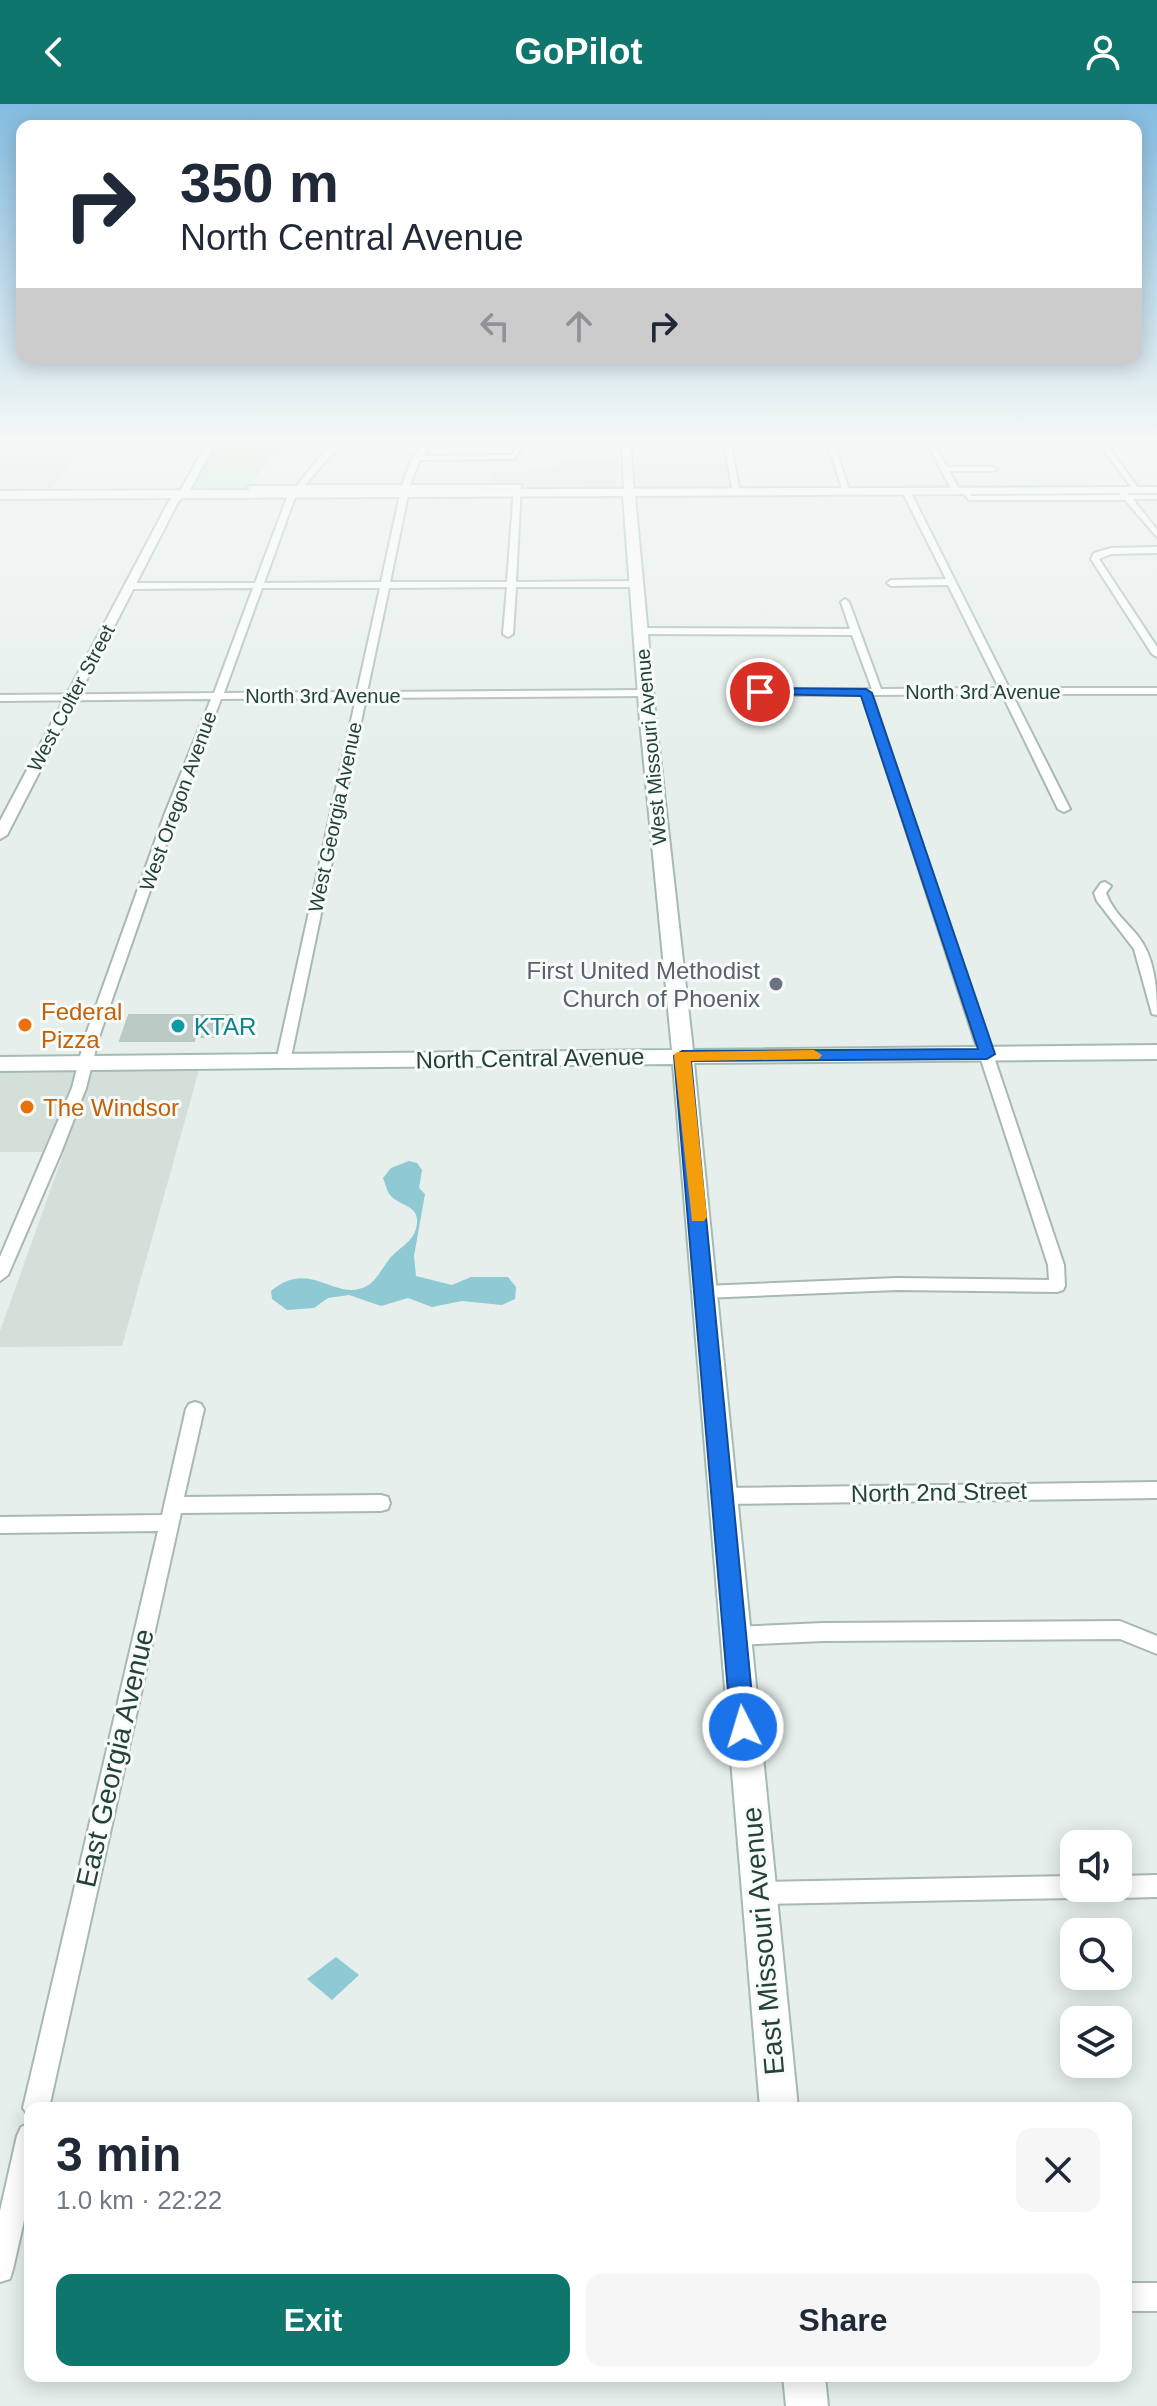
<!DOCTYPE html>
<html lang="en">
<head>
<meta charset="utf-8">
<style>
	:root { --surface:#fff; --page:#f6f6f7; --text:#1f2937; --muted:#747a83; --accent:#0f766e }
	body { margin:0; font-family:Helvetica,sans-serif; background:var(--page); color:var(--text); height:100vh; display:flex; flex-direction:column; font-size:30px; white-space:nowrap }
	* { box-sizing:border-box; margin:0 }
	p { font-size:26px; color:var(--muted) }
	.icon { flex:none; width:44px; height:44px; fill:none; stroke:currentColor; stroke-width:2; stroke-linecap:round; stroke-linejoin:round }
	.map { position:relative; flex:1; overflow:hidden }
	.sheet { position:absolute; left:24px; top:1998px; width:1108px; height:280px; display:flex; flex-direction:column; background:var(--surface); border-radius:16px; box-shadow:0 4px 20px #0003 }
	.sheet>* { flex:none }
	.top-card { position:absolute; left:16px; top:16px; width:1126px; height:244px; border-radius:16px; box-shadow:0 4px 20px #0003; background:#fff; color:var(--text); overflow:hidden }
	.buttons { position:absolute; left:1060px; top:1726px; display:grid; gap:16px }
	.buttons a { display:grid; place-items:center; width:72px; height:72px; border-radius:16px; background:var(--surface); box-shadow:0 4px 20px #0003; font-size:40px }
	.pin { position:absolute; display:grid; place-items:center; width:68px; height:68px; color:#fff; margin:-34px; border:4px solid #fff; border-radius:50%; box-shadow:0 2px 8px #0007 }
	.me { position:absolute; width:88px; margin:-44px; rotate:355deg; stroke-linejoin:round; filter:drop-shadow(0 0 6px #0008) }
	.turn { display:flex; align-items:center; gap:28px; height:168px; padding:0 32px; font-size:36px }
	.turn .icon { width:104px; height:104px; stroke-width:2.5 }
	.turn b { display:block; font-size:56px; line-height:68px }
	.lanes { display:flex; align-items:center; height:76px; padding:0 32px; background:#0003; justify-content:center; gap:40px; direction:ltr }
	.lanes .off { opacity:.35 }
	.round { display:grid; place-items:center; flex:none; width:84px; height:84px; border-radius:16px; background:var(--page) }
	.summary { display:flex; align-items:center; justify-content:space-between; height:136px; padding:0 32px }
	h1 { font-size:48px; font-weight:700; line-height:60px }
	.primary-button { display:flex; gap:16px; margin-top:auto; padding:16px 32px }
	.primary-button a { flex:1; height:92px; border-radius:16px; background:var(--accent); color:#fff; font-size:32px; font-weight:700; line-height:92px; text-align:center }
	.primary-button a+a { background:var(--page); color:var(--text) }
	header { display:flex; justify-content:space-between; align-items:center; height:104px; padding:0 32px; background:var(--accent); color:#fff; font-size:36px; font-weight:700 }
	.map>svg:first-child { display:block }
</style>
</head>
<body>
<header><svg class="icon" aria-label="back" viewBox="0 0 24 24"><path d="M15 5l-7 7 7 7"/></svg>GoPilot<svg class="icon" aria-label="person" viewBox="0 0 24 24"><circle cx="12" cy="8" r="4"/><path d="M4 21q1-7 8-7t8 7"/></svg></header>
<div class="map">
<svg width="1157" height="2302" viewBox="0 0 1157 2302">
	<rect width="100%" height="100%" fill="#e6efeb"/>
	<g fill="#d4dfda">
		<polygon points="0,334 89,334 49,387 0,388"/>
		<polygon points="566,354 618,354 616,384 526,385 489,381 493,368 522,368 560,361"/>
		<polygon points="635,360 727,360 731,383 645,384 639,382"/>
		<polygon points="201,959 122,1242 0,1243 0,1227 64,1048 0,1048 0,960"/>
	</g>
	<polygon fill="#bfe0c8" points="219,334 298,334 275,351 248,382 240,386 192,385"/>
	<g fill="#8ec9d4">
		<path d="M409,1057L417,1059L422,1066L419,1084L425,1090L414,1152L416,1172L452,1181L471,1173H508L516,1183L515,1195L502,1201L462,1197L432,1203L408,1194L381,1202L349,1191L328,1194L314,1204L287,1206L272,1195L271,1187C310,1154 333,1197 365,1183C378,1177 384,1159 394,1150C405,1140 418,1133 417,1115C416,1101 398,1101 390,1091C387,1087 385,1079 383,1074L391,1064Z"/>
		<polygon points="336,1853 359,1871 332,1896 307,1875"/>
	</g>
	<polygon fill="#bbcac4" stroke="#b8c9c2" stroke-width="2" points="129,911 233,911 227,933 195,933 194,937 120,937"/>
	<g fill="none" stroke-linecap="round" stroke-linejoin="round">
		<g stroke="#a8b8b2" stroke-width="4">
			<g id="minor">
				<path d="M344,334H352L328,354L305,381H402L412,354L429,334H437L423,352L512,351L523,334H529L514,355L420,356L410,381H521L516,478L636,477L640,480L636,483H516L513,530L508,533L503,530L507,483L389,484L367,588L646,586L651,589L646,592L366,594L290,958L283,962L276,958L356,594L221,595L176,712L99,933L86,984L60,1051L8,1171L0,1177V1153L72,984L85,933L164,712L211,595L0,597V591L214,589L253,484L130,485L126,482L130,479H255L289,388L296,390L264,479L381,478L401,386H251L247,384L251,382H297L322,350ZM514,385L507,478H390L409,386ZM262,484H380L357,588L224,589Z"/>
				<polygon points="723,334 730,334 740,390 733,388"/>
				<polygon points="826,334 833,334 850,390 843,388"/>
				<polygon points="925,334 931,334 947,363 993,363 997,365 993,367 949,367 960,387 953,389"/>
				<polygon points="1095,334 1102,334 1141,388 1135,388"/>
				<polygon points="906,385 910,387 1009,584 1157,584 1157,590 1012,590 1070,705 1064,708 1058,705 1002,590 872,591 1064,1161 1065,1182 1063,1186 1057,1188 897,1186 704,1194 698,1192 696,1188 698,1184 704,1182 897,1174 1049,1176 1048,1161 862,591 760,591 755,588 760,585 872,585 852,531 641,530 636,527 641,524 850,525 841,498 845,495 849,498 881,585 999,584 948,481 891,482 887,479 891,476 946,475 902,387"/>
				<polygon points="965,385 972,392 1121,391 1119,388 1123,386 1129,391 1157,391 1157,395 1133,395 1157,426 1157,433 1125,396 969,396 961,387"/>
				<polygon points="1157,443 1157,449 1111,450 1099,455 1157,543 1157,553 1152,550 1091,455 1094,449 1111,444"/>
				<path d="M1105,778L1111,782L1106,789C1112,806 1125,817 1137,831C1155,853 1157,884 1157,911L1152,910L1134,845L1097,797L1094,789L1101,779Z"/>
				<polygon points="195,1298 201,1300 204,1305 184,1393 381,1391 388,1393 390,1399 388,1405 381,1407 181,1409 49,2004 30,2004 30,2014 23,2004 158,1427 0,1429 0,1413 162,1411 186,1305 189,1300"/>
				<polygon points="1157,1378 1157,1394 721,1400 714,1398 712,1392 714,1386 721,1384"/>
				<polygon points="1120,1517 1157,1532 1157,1550 1120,1535 823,1537 734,1541 727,1539 724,1532 727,1525 734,1523 823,1519"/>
				<polygon points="1157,1771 1157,1793 1118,1794 1110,1791 1107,1784 1118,1784 1118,1772"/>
				<polygon points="1074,1772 1074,1784 1085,1784 1082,1791 1074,1794 758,1800 750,1797 747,1789 750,1781 758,1778"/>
				<polygon points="30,2019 30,2090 13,2165 10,2175 0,2178 0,2107 17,2032 21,2023"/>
				<rect x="1126" y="2179" width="31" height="28"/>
			</g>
		</g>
		<g stroke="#a8b8b2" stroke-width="4">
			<g id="tertiary">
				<polygon points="210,334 218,334 190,386 178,398 7,731 0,735 0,717 169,397 181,385"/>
				<polygon points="622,334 630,334 634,389 629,392 624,389"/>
			</g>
		</g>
		<g stroke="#a4bbb3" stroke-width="4">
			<g id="secondary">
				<polygon points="1157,383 1157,389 635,392 656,617 693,946 1157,941 1157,955 694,959 798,2004 760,2004 673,960 0,967 0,953 672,946 640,617 623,392 0,395 0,387"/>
				<polygon points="783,2272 825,2272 828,2302 786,2302"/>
			</g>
		</g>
		<use href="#minor" fill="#fff" fill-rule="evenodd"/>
		<use href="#tertiary" fill="#fff" fill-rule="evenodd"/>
		<use href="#secondary" fill="#fff" fill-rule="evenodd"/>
	</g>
	<linearGradient id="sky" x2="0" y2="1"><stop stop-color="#84bce0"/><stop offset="0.51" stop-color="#f4f8f6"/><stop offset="1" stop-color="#f4f8f6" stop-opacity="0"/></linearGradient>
	<rect width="1157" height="656" fill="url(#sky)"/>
	<polygon fill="#1a73e8" stroke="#114b97" stroke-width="2" points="760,584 866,585 872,589 995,950 987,955 691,957 755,1623 751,1631 743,1635 734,1631 731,1623 674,952 682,947 978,945 861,592 756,590 755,588"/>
	<polygon fill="#f59e0b" points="814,946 822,951 819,955 691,957 707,1113 704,1117 692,1117 674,952 677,948"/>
	<circle fill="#6b7280" stroke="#f7fbf9" stroke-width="3" cx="776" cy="880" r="8"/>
	<g fill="#e8710a" stroke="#f7fbf9" stroke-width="3">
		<circle cx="25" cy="921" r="8"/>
		<circle cx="27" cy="1003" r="8"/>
	</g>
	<circle fill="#0f9aa8" stroke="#f7fbf9" stroke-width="3" cx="178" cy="922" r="8"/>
	<g text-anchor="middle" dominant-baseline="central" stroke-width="6" stroke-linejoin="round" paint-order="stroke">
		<g font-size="20" fill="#24423a" stroke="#f7fbf9">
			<text x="983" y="588">North 3rd Avenue</text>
			<text x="323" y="592">North 3rd Avenue</text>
			<text transform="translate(71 594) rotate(-62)">West Colter Street</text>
			<text transform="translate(651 643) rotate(-95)">West Missouri Avenue</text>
			<text transform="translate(178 697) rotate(-70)">West Oregon Avenue</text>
			<text transform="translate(335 713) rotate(-78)">West Georgia Avenue</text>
		</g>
		<g font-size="24" fill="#5b616d" stroke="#f7fbf9" text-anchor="end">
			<text x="760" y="866">First United Methodist<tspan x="760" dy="28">Church of Phoenix</tspan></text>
		</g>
		<g font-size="24" fill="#c56008" stroke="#f7fbf9" text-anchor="start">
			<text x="41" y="907">Federal<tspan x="41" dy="28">Pizza</tspan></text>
			<text x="43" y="1003">The Windsor</text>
		</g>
		<g font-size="24" fill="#0d838f" stroke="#f7fbf9" text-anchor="start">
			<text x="194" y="922">KTAR</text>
		</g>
		<g font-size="24" fill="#24423a" stroke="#f7fbf9">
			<text transform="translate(530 954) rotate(-1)">North Central Avenue</text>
			<text transform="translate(939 1388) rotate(-1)">North 2nd Street</text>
		</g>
		<g font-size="28" fill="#24423a" stroke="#f7fbf9">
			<text transform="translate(115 1654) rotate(-77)">East Georgia Avenue</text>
			<text transform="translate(763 1837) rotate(-95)">East Missouri Avenue</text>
		</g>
	</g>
</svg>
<div class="buttons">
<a><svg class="icon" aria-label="sound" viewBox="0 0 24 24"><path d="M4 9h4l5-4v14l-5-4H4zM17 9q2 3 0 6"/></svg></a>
<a><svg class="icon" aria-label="search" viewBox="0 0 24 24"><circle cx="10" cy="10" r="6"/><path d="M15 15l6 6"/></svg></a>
<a><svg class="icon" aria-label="layers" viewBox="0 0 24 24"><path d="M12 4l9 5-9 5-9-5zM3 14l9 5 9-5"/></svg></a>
</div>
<div class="pin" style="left:760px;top:588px;background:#d93025"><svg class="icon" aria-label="arrive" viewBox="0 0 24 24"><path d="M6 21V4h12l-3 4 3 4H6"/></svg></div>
<svg class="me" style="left:743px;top:1623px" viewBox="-20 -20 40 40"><circle r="17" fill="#1a73e8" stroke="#fff" stroke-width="3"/><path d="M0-11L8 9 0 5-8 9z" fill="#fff"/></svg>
<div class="top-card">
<div class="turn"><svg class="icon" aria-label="right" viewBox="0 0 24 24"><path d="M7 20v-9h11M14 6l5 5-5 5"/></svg><div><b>350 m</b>North Central Avenue</div></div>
<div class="lanes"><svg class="icon off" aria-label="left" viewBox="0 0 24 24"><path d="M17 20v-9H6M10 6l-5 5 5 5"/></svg><svg class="icon off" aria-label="ahead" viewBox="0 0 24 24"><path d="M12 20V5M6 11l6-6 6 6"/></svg><svg class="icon" aria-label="right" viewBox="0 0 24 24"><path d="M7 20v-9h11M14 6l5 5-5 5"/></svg></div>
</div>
<section class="sheet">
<div class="summary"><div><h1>3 min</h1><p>1.0 km · 22:22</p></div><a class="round"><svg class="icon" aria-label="close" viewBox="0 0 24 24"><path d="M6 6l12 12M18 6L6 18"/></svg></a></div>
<div class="primary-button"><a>Exit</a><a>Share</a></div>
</section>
</div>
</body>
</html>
